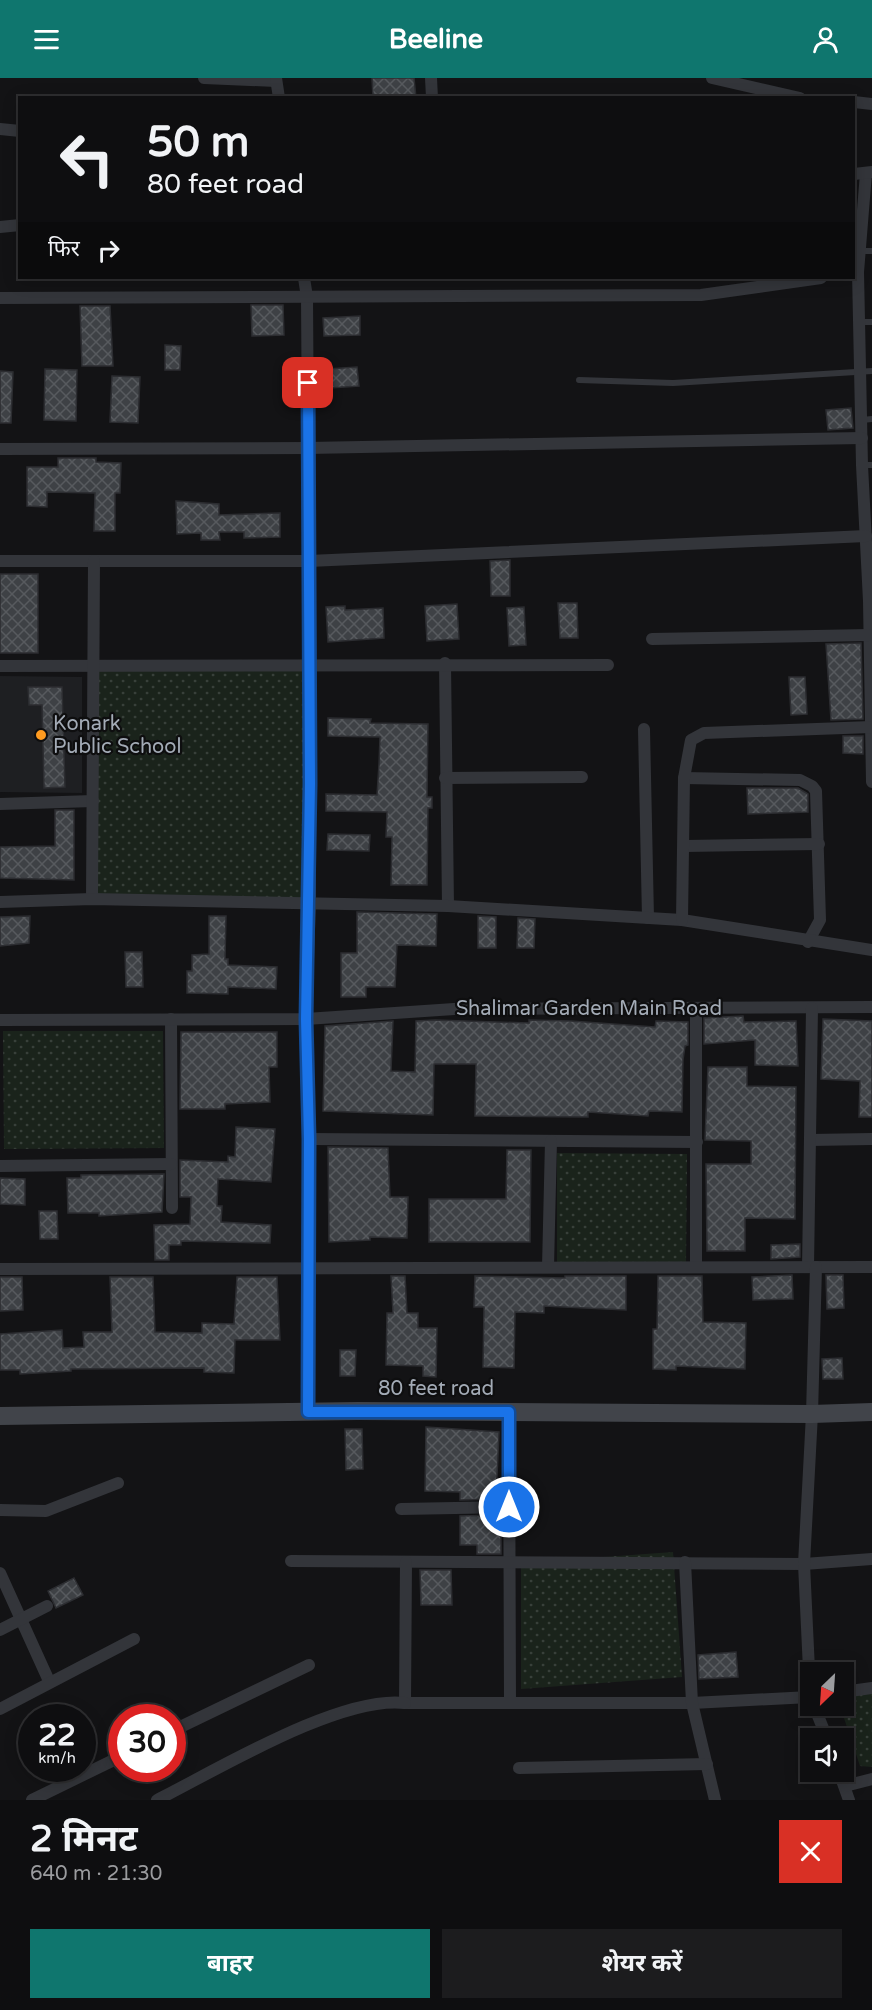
<!DOCTYPE html>
<html lang="hi">
<head>
<meta charset="utf-8">
<style>
	:root { --surface:#0e0e10; --page:#1c1c1e; --text:#f1f3f6; --muted:#9b9c9f; --line:#2e2e30; --accent:#0f766e }
	body { margin:0; font-family:"Varela Round","Noto Sans Devanagari",sans-serif; background:var(--page); color:var(--text); height:100vh; display:flex; flex-direction:column; font-size:22px; white-space:nowrap }
	* { box-sizing:border-box; margin:0 }
	p { font-size:20px; color:var(--muted) }
	.icon { flex:none; width:33px; height:33px; fill:none; stroke:currentColor; stroke-width:2; stroke-linecap:round; stroke-linejoin:round }
	.map { position:relative; height:1722px; overflow:hidden }
	.sheet { display:flex; flex-direction:column; background:var(--surface); flex:1 }
	.sheet>* { flex:none }
	.guide { position:absolute; left:18px; top:18px; width:837px; height:183px; border-radius:0px; box-shadow:0 3px 15px #0003,0 0 0 2px var(--line); background:#0e0e10; color:var(--text); overflow:hidden }
	.needle { width:39px; rotate:205deg }
	.fabs { position:absolute; left:800px; top:1584px; display:grid; gap:12px }
	.fabs a { display:grid; place-items:center; width:54px; height:54px; border-radius:0px; background:var(--surface); box-shadow:0 3px 15px #0003,0 0 0 2px var(--line); font-size:30px }
	.speed { position:absolute; left:18px; top:1626px; display:flex; gap:12px; font-size:30px; font-weight:700; text-align:center }
	.speed>* { display:grid; place-content:center; width:78px; height:78px; border-radius:50%; background:var(--surface); box-shadow:0 3px 15px #0003,0 0 0 2px var(--line); line-height:1 }
	.speed small { font-size:15px; font-weight:400 }
	.speed .limit { border:9px solid #d22; background:#fff; color:#111 }
	.pin { position:absolute; display:grid; place-items:center; width:51px; height:51px; color:#fff; margin:-26px; border-radius:12px; box-shadow:0 3px 9px #0006 }
	.me { position:absolute; width:66px; margin:-33px; rotate:0deg; stroke-linejoin:round; filter:drop-shadow(0 0 4px #0008) }
	.turn { display:flex; align-items:center; gap:21px; height:126px; padding:0 30px; font-size:27px }
	.turn .icon { width:78px; height:78px; stroke-width:2.5 }
	.turn b { display:block; font-size:42px; line-height:51px }
	.then { display:flex; align-items:center; height:57px; padding:0 30px; background:#0003; gap:12px; font-size:22px }
	.round { display:grid; place-items:center; flex:none; width:63px; height:63px; border-radius:0px; background:var(--page) }
	.overview { display:flex; align-items:center; justify-content:space-between; height:102px; padding:0 30px }
	h1 { font-size:36px; font-weight:700; line-height:45px }
	.button { display:flex; gap:12px; margin-top:auto; padding:12px 30px }
	.button a { flex:1; height:69px; border-radius:0px; background:var(--accent); color:#fff; font-size:24px; font-weight:700; line-height:69px; text-align:center }
	.button a+a { background:var(--page); color:var(--text) }
	header { display:flex; justify-content:space-between; align-items:center; height:78px; padding:0 30px; background:var(--accent); color:#fff; font-size:27px; font-weight:700 }
	.map>svg:first-child { display:block }
</style>
</head>
<body>
<header><svg class="icon" aria-label="menu" viewBox="0 0 24 24"><path d="M4 6h16M4 12h16M4 18h16"/></svg>Beeline<svg class="icon" aria-label="person" viewBox="0 0 24 24"><circle cx="12" cy="8" r="4"/><path d="M4 21q1-7 8-7t8 7"/></svg></header>
<div class="map">
<svg width="872" height="1722" viewBox="0 0 872 1722">
	<defs>
		<pattern id="park-dots" width="8" height="8" patternUnits="userSpaceOnUse" patternTransform="scale(1.5)"><rect width="8" height="8" fill="#1a231b"/><path d="M2 2h.1M6 6h.1" fill="none" stroke="#38403a" stroke-width="1.8" stroke-linecap="round"/></pattern>
		<pattern id="building-cross-hatch" width="8" height="8" patternUnits="userSpaceOnUse" patternTransform="scale(1.5)"><rect width="8" height="8" fill="#3e4145"/><path d="M0 0l8 8M0 8l8-8" fill="none" stroke="#575a5e"/></pattern>
	</defs>
	<rect width="100%" height="100%" fill="#131315"/>
	<polygon fill="#1e1f22" points="0,598 82,599 82,715 0,714"/>
	<g fill="url(#park-dots)">
		<polygon points="310,586 310,823 92,821 94,587"/>
		<polygon points="3,953 163,953 164,1070 4,1071"/>
		<polygon points="557,1075 687,1076 686,1186 557,1185"/>
		<polygon points="673,1474 682,1599 521,1611 521,1485"/>
		<polygon points="872,1611 872,1689 860,1688 840,1628 843,1628 843,1612"/>
	</g>
	<g fill="url(#building-cross-hatch)" stroke="#2c2d31" stroke-width="1.5">
		<polygon points="372,0 414,0 416,20 373,20"/>
		<polygon points="251,227 283,227 284,257 252,258"/>
		<polygon points="80,228 110,228 113,288 82,288"/>
		<polygon points="360,238 360,257 324,258 323,240"/>
		<polygon points="165,267 181,268 180,292 165,292"/>
		<polygon points="357,289 359,308 330,310 328,291"/>
		<polygon points="45,291 77,292 76,343 44,342"/>
		<polygon points="0,293 13,294 11,345 0,345"/>
		<polygon points="112,298 140,299 138,345 110,344"/>
		<polygon points="851,330 853,350 828,352 826,332"/>
		<polygon points="58,380 96,380 96,384 121,385 120,415 115,415 115,453 94,453 95,415 47,414 47,429 27,428 27,389 58,389"/>
		<polygon points="176,423 219,426 219,437 280,435 280,459 244,460 244,454 219,454 220,462 201,462 201,455 177,456"/>
		<polygon points="510,482 510,518 491,518 490,483"/>
		<rect x="0" y="496" width="38" height="79"/>
		<polygon points="558,525 577,525 578,560 560,560"/>
		<polygon points="457,526 459,561 427,563 425,528"/>
		<polygon points="345,528 345,532 383,530 384,560 328,564 326,529"/>
		<polygon points="524,529 526,567 509,568 507,530"/>
		<polygon points="861,565 863,641 831,642 826,566"/>
		<polygon points="789,599 805,599 807,636 791,637"/>
		<polygon points="28,609 62,609 65,709 44,710 42,627 29,627"/>
		<polygon points="328,640 371,641 370,645 428,646 427,719 432,719 432,730 428,730 427,807 391,807 392,759 386,759 387,734 326,733 326,716 377,717 379,686 380,659 328,658"/>
		<polygon points="843,658 863,658 863,676 843,675"/>
		<polygon points="747,710 798,710 808,716 808,734 748,736"/>
		<polygon points="55,732 74,732 74,802 0,800 0,769 55,768"/>
		<polygon points="328,756 370,757 369,773 327,772"/>
		<polygon points="357,834 437,836 436,868 397,867 395,909 366,909 366,919 341,919 341,875 357,875"/>
		<polygon points="30,838 29,865 0,868 0,839"/>
		<polygon points="209,838 226,838 225,881 228,881 228,887 277,889 276,911 228,909 228,916 187,915 187,893 192,893 192,877 209,876"/>
		<polygon points="478,838 496,839 496,870 478,870"/>
		<polygon points="518,840 535,841 534,870 517,870"/>
		<polygon points="125,874 142,874 143,909 126,909"/>
		<polygon points="743,938 744,944 796,943 798,988 755,987 755,962 704,966 704,940"/>
		<polygon points="823,941 872,943 872,1039 859,1039 860,1003 821,1001"/>
		<polygon points="435,942 529,945 529,942 571,943 655,949 656,943 688,944 688,967 685,968 683,982 682,1034 649,1033 648,1038 588,1034 588,1039 475,1038 476,986 434,986 433,1037 323,1033 325,948 393,943 391,993 415,994 416,943"/>
		<polygon points="181,954 277,954 277,989 269,989 270,1024 225,1026 225,1031 180,1031"/>
		<polygon points="708,989 747,989 747,1008 796,1009 795,1141 745,1140 745,1173 707,1173 706,1086 751,1086 751,1063 705,1062"/>
		<polygon points="236,1049 275,1051 271,1104 218,1101 217,1128 222,1128 221,1144 271,1147 270,1165 181,1163 181,1167 169,1167 169,1182 155,1182 154,1147 190,1146 191,1119 180,1119 180,1082 228,1084 228,1078 235,1079"/>
		<polygon points="328,1069 388,1070 390,1119 408,1119 407,1160 370,1159 370,1162 329,1164"/>
		<polygon points="507,1072 531,1072 530,1164 429,1164 429,1121 506,1121"/>
		<polygon points="164,1096 162,1134 99,1138 99,1135 68,1135 67,1100 81,1100 81,1097"/>
		<polygon points="0,1100 25,1101 25,1127 0,1126"/>
		<polygon points="39,1133 57,1133 58,1161 40,1161"/>
		<polygon points="800,1166 800,1179 771,1181 771,1167"/>
		<polygon points="792,1197 793,1221 753,1222 752,1199"/>
		<polygon points="826,1197 843,1197 844,1230 827,1231"/>
		<polygon points="391,1198 405,1198 407,1235 418,1235 418,1250 437,1250 436,1299 423,1298 423,1288 386,1287 387,1235 393,1235"/>
		<polygon points="475,1198 565,1200 565,1198 626,1198 626,1232 544,1228 544,1235 515,1234 514,1290 483,1289 484,1229 474,1229"/>
		<polygon points="658,1198 702,1198 703,1244 746,1245 745,1291 676,1288 676,1292 653,1291 653,1251 657,1251"/>
		<polygon points="0,1199 22,1199 23,1232 0,1233"/>
		<polygon points="110,1199 153,1199 155,1254 202,1255 202,1245 234,1246 237,1199 277,1199 280,1262 235,1262 234,1295 204,1294 204,1290 71,1291 71,1293 20,1296 20,1292 0,1292 0,1256 62,1252 63,1270 84,1269 83,1254 112,1254"/>
		<polygon points="340,1272 356,1272 355,1298 340,1298"/>
		<polygon points="842,1280 843,1301 823,1301 822,1281"/>
		<polygon points="426,1349 499,1354 496,1421 460,1422 460,1414 425,1413"/>
		<polygon points="345,1351 362,1351 363,1391 346,1392"/>
		<polygon points="501,1437 501,1476 477,1476 477,1467 460,1467 460,1438"/>
		<polygon points="420,1492 451,1492 452,1527 421,1527"/>
		<polygon points="74,1500 83,1517 56,1530 48,1513"/>
		<polygon points="736,1574 738,1599 699,1601 698,1577"/>
	</g>
	<g fill="none" stroke-linecap="round" stroke-linejoin="round">
		<g stroke="#33353a" stroke-width="6">
			<polyline points="860,173 872,173"/>
			<polyline points="860,244 872,244"/>
			<polyline points="579,302 673,305 872,293"/>
			<polyline points="862,342 872,341"/>
			<polyline points="862,387 872,387"/>
		</g>
		<g stroke="#33353a" stroke-width="12">
			<polyline points="204,0 276,3"/>
			<polyline points="276,0 279,20"/>
			<polyline points="431,0 432,20"/>
			<polyline points="712,0 800,20"/>
			<polyline points="854,24 872,26"/>
			<polyline points="0,51 20,53"/>
			<polyline points="866,95 858,194 862,387 869,523 872,704"/>
			<polyline points="854,96 872,94"/>
			<polyline points="0,149 20,147"/>
			<polyline points="304,200 307,219 310,660 310,823 306,941 309,1061 308,1334"/>
			<polyline points="0,220 701,217 821,200"/>
			<polyline points="0,371 308,370 862,360"/>
			<polyline points="0,483 309,483 866,458"/>
			<polyline points="652,561 869,557"/>
			<polyline points="445,585 448,828"/>
			<polyline points="0,588 608,587"/>
			<polyline points="644,651 648,840"/>
			<polyline points="445,700 582,699"/>
			<polyline points="684,700 800,702 812,708 816,713 820,842 808,864"/>
			<polyline points="0,726 93,723"/>
			<polyline points="685,768 819,766"/>
			<polyline points="92,821 94,483"/>
			<polyline points="0,824 92,821 448,828 682,842 872,872"/>
			<polyline points="682,842 684,700 691,662 704,655 871,649"/>
			<polyline points="171,941 172,1130"/>
			<polyline points="0,942 306,941 454,931 872,929"/>
			<polyline points="309,1061 697,1064"/>
			<polyline points="810,1062 872,1061"/>
			<polyline points="0,1088 171,1086"/>
			<polyline points="548,1189 551,1063"/>
			<polyline points="696,1189 696,931"/>
			<polyline points="808,1189 812,930"/>
			<polyline points="0,1191 872,1189"/>
			<polyline points="509,1334 510,1624"/>
			<polyline points="401,1431 509,1429"/>
			<polyline points="0,1432 46,1433 118,1405"/>
			<polyline points="291,1483 804,1486 872,1481"/>
			<polyline points="406,1484 405,1625 692,1625 810,1619"/>
			<polyline points="685,1484 692,1625 715,1722"/>
			<polyline points="0,1495 49,1603"/>
			<polyline points="0,1552 47,1528"/>
			<polyline points="810,1613 804,1486 812,1336 816,1189"/>
			<polyline points="843,1614 872,1610"/>
			<polyline points="814,1628 827,1660"/>
			<polyline points="0,1631 134,1561"/>
			<polyline points="172,1653 309,1587"/>
			<polyline points="519,1690 707,1686"/>
			<polyline points="839,1694 849,1722"/>
			<polyline points="845,1708 872,1701"/>
			<polyline points="32,1722 122,1678"/>
			<path d="M157,1722C217,1692 340,1617 405,1625"/>
		</g>
		<polyline stroke="#41444a" stroke-width="18" points="0,1338 358,1333 812,1336 872,1334"/>
	</g>
	<g fill="none" stroke-linecap="round" stroke-linejoin="round">
		<g stroke="#114b97" stroke-width="15">
			<polyline id="route" points="308,305 310,706 306,941 309,1061 308,1334 509,1334 509,1429"/>
		</g>
		<use href="#route" stroke="#1a73e8" stroke-width="10"/>
	</g>
	<circle fill="#ff9b20" stroke="#0e0e0f" stroke-width="2" cx="41" cy="657" r="6"/>
	<g text-anchor="middle" dominant-baseline="central" stroke-width="4.5" stroke-linejoin="round" paint-order="stroke">
		<g font-size="20" fill="#a3abb6" stroke="#0e0e0f" text-anchor="start">
			<text x="53" y="646">Konark<tspan x="53" dy="23">Public School</tspan></text>
		</g>
		<g font-size="20" fill="#a3abb6" stroke="#0e0e0f">
			<text x="589" y="931">Shalimar Garden Main Road</text>
			<text x="436" y="1311">80 feet road</text>
		</g>
	</g>
</svg>
<div class="fabs">
<a><svg class="needle" viewBox="-14 -14 28 28"><path d="M0-13l5 13h-10z" fill="#e53935"/><path d="M0 13l5-13h-10z" fill="#9b9c9f"/></svg></a>
<a><svg class="icon" aria-label="sound" viewBox="0 0 24 24"><path d="M4 9h4l5-4v14l-5-4H4zM17 9q2 3 0 6"/></svg></a>
</div>
<div class="speed"><div>22<small>km/h</small></div><div class="limit">30</div></div>
<div class="pin" style="left:308px;top:305px;background:#d93025"><svg class="icon" aria-label="arrive" viewBox="0 0 24 24"><path d="M6 21V4h12l-3 4 3 4H6"/></svg></div>
<svg class="me" style="left:509px;top:1429px" viewBox="-20 -20 40 40"><circle r="17" fill="#1a73e8" stroke="#fff" stroke-width="3"/><path d="M0-11L8 9 0 5-8 9z" fill="#fff"/></svg>
<div class="guide">
<div class="turn"><svg class="icon" aria-label="left" viewBox="0 0 24 24"><path d="M17 20v-9H6M10 6l-5 5 5 5"/></svg><div><b>50 m</b>80 feet road</div></div>
<div class="then">फिर<svg class="icon" aria-label="right" viewBox="0 0 24 24"><path d="M7 20v-9h11M14 6l5 5-5 5"/></svg></div>
</div>
</div>
<section class="sheet">
<div class="overview"><div><h1>2 मिनट</h1><p>640 m · 21:30</p></div><a class="round" style="background:#d93025;color:#fff"><svg class="icon" aria-label="close" viewBox="0 0 24 24"><path d="M6 6l12 12M18 6L6 18"/></svg></a></div>
<div class="button"><a>बाहर</a><a>शेयर करें</a></div>
</section>
</body>
</html>
